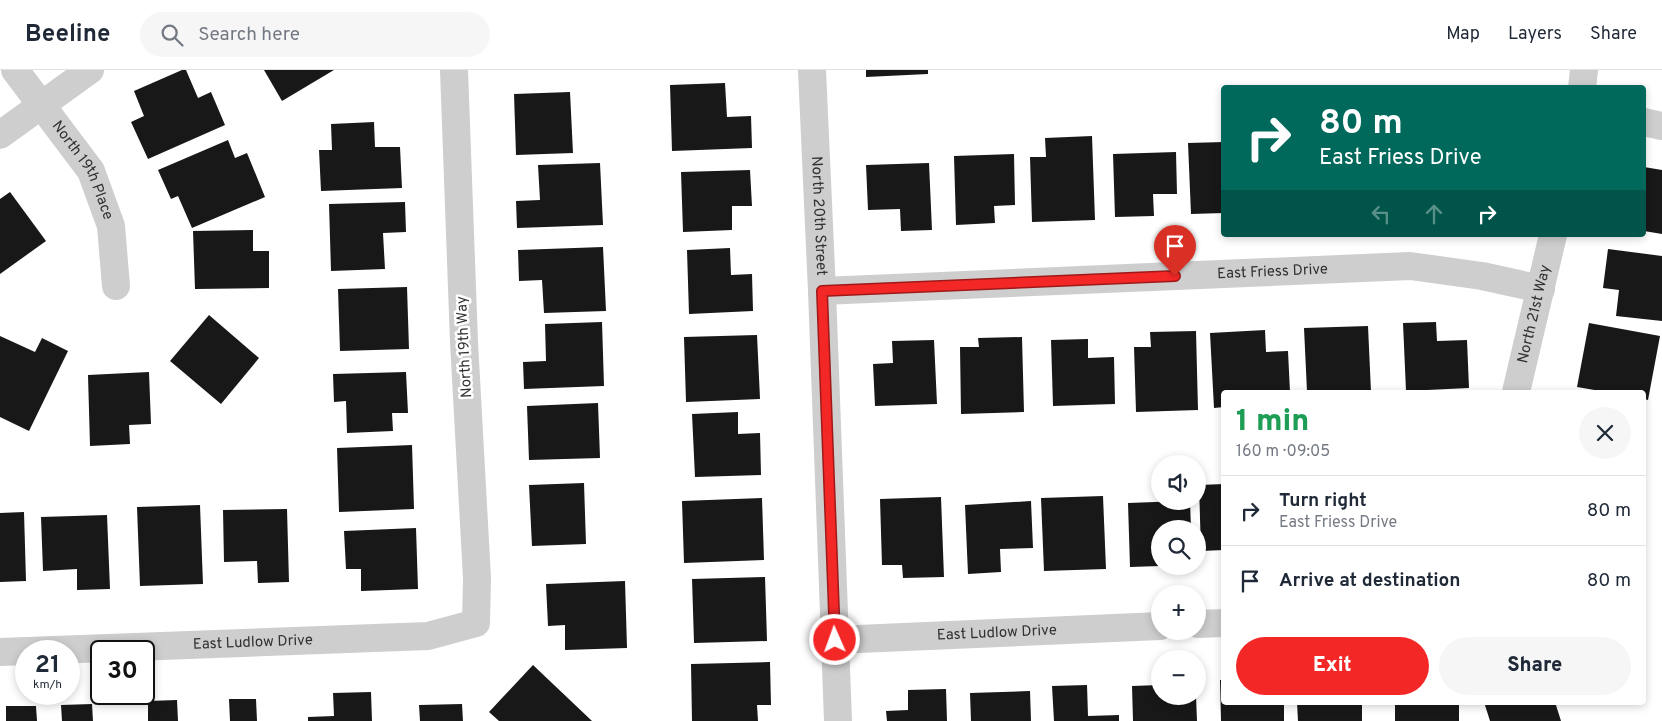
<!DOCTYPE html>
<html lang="en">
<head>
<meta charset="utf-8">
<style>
	:root { --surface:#fff; --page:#f6f6f7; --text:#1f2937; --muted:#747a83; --line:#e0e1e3; --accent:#f42727 }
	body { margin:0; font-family:Overpass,sans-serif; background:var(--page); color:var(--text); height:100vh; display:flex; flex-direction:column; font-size:19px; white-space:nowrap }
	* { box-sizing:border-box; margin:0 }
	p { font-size:16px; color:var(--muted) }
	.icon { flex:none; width:28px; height:28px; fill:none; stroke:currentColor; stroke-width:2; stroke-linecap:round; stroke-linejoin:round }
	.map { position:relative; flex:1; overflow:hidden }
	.sheet { position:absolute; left:1221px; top:320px; width:425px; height:315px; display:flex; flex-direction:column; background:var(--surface); border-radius:5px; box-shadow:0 2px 8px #0003 }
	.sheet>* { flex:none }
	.guide { position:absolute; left:1221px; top:15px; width:425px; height:152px; border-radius:5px; box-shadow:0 2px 8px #0003; background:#00695c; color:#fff; overflow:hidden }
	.buttons { position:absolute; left:1151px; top:385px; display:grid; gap:10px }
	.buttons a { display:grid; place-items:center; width:55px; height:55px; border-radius:50%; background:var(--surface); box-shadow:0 2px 8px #0003; font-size:25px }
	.speed { position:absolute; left:15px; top:570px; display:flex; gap:10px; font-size:25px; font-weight:700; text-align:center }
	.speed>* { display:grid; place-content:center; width:65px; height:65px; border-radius:50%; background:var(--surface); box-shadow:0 2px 8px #0003; line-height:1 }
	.speed small { font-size:12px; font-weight:400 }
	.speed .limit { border:2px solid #111; border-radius:8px; background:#fff; color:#111 }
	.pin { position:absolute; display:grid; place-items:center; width:42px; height:42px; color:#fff; margin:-51px -21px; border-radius:50% 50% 50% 0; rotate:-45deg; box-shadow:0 0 5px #0007 }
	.pin .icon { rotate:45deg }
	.me { position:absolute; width:55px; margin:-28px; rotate:358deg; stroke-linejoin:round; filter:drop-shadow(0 0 4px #0008) }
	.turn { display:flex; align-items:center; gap:18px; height:105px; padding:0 15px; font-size:22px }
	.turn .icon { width:65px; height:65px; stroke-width:2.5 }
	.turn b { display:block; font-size:35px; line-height:42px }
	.lanes { display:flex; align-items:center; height:48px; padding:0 15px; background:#0003; justify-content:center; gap:25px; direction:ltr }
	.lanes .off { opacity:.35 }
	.round { display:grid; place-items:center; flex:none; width:52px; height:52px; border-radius:26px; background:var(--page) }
	.summary { display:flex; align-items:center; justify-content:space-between; height:85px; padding:0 15px }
	h1 { font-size:30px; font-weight:800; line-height:38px; color:#1e9e55 }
	.action { display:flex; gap:10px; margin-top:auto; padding:10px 15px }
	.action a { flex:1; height:58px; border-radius:30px; background:var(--accent); color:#fff; font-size:20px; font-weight:800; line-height:58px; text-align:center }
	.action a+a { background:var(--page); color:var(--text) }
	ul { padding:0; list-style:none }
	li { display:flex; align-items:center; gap:15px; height:70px; padding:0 15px; border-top:1px solid var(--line) }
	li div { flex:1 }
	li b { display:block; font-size:19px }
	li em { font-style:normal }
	header { display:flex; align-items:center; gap:30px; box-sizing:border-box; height:70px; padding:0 25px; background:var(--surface); border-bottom:1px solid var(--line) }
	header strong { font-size:24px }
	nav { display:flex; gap:28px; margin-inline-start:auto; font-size:18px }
	.search { width:350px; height:45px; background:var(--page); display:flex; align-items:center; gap:12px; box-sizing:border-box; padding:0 18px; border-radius:28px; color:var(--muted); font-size:19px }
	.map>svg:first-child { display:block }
</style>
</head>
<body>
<header>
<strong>Beeline</strong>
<div class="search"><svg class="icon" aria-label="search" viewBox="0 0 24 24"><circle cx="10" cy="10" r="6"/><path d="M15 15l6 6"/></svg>Search here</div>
<nav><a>Map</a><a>Layers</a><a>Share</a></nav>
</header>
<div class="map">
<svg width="1662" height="651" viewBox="0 0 1662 651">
	<rect width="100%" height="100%" fill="#fff"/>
	<g fill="#181818">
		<polygon points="182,0 186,0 198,28 211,22 225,55 148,89 131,52 144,46 134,21"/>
		<polygon points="264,0 334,0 282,31"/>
		<polygon points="866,0 928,0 928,4 866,7"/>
		<polygon points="725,13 727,47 751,46 752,78 672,81 670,15"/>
		<polygon points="570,22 573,83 516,85 514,24"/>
		<polygon points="374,52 375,77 400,77 402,118 321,121 319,80 332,80 331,54"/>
		<polygon points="1092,66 1095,150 1032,152 1030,87 1046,87 1045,68"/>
		<polygon points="228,70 235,88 247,83 265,127 192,158 178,126 171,129 158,100"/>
		<polygon points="1224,72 1224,143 1191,144 1188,73"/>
		<polygon points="1176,82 1177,124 1153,124 1154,146 1115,147 1113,84"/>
		<polygon points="1014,84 1015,135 994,136 995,153 956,155 954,86"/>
		<polygon points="600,93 603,155 517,158 516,131 540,130 538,95"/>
		<polygon points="929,93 932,160 901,161 900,139 868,140 866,95"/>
		<polygon points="1644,97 1662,100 1662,164 1644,161"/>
		<polygon points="750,100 752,136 732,136 732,160 683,162 681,102"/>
		<polygon points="10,122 46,171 0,204 0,129"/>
		<polygon points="405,132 406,162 383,163 385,199 331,201 329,134"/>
		<polygon points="253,160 253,181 269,181 269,218 195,219 193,161"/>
		<polygon points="603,177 606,241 544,243 542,210 519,211 518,180"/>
		<polygon points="730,178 731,205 752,204 753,241 689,244 687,180"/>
		<polygon points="1608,179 1662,186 1662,251 1616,246 1619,220 1603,218"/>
		<polygon points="407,217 409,279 340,281 338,219"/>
		<polygon points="209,245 259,288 221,334 170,291"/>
		<polygon points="602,252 604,316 524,319 523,292 546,291 545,254"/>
		<polygon points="1436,252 1437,271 1467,270 1469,318 1406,321 1403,253"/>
		<polygon points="1589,253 1660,266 1648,330 1644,329 1644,322 1606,322 1577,317"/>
		<polygon points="1368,256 1371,322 1307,322 1304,258"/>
		<polygon points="1265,260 1266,282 1288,281 1290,322 1224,322 1224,337 1214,338 1210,263"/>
		<polygon points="1196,261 1198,340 1136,342 1134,277 1151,277 1150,262"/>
		<polygon points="757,265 760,329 686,332 684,267"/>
		<polygon points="0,266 35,282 42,268 68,281 29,361 0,347"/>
		<polygon points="1022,267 1024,342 961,344 960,277 979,277 978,268"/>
		<polygon points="1088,269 1088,288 1114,287 1115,334 1053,336 1051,270"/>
		<polygon points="934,270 937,334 875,336 873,294 893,293 892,271"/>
		<polygon points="149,302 151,354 129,355 130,374 90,376 88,305"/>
		<polygon points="406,302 408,343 392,343 393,361 347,363 346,331 334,332 333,304"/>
		<polygon points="598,333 600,388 529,390 527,336"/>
		<polygon points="738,342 738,364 760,363 761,405 695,407 692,344"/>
		<polygon points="412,375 414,439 339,442 337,378"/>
		<polygon points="584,413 586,474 532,476 529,415"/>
		<polygon points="1224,414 1224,480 1201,481 1199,415"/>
		<polygon points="1103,426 1106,499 1044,501 1041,428"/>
		<polygon points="941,427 944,507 903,508 902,495 882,495 880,429"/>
		<polygon points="762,428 764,490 684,493 682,431"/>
		<polygon points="1031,431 1033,478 1000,479 1001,502 968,504 965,435"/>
		<polygon points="1182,431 1190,431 1191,459 1160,459 1160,496 1130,497 1128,433"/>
		<polygon points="200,435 203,514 140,516 137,437"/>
		<polygon points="287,439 289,512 258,513 257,491 224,492 223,440"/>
		<polygon points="24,442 26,511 0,512 0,443"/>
		<polygon points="107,445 110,519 77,520 77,499 43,501 41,447"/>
		<polygon points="416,458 418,519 361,521 361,499 346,499 344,461"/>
		<polygon points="765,507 767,571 694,573 692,509"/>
		<polygon points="625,511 627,578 565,580 565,555 548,556 546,514"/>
		<polygon points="770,592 771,635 757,635 758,651 692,651 691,594"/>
		<polygon points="533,595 592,651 499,651 489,642"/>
		<polygon points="1220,610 1224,610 1224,632 1284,632 1284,651 1221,651"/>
		<polygon points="1087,615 1088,646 1119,645 1119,651 1054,651 1052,616"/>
		<polygon points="1160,615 1160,626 1196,626 1197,651 1133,651 1132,616"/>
		<polygon points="946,619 947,651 887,651 886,641 908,640 908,620"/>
		<polygon points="1030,621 1031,651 971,651 970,623"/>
		<polygon points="371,622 372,651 308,651 308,647 334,646 333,623"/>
		<polygon points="229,629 256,629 257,651 230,651"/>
		<polygon points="177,630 178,651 148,651 148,631"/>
		<polygon points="1297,632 1362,632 1362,651 1298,651"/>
		<rect x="1395" y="632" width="64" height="19"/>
		<polygon points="1484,632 1555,632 1561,651 1490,651"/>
		<polygon points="92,634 93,651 62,651 61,635"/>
		<polygon points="462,634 463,651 420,651 419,635"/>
		<polygon points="6,636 36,636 37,651 6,651"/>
	</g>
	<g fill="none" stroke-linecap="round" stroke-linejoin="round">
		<g stroke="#cecece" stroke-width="28">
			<path id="s1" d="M15,0L91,101L111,156L116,216"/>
			<path id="s2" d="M812,0L822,221L838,651"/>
			<polyline points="1582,18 1584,0"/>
			<polyline points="1644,52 1662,56"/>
			<polyline points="0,65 90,0"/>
			<path id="s3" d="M822,221L1410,196L1482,206L1541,219"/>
			<path id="s4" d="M1516,322L1553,165"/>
			<polyline points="1198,554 1224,553"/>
			<path id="s5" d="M835,570L1160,556"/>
			<path id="s6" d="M27,581L428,566L476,553L477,508L464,272L454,0"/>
			<polyline points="0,582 26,581"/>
		</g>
	</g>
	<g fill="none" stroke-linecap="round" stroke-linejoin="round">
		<g stroke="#9f1919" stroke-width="12">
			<polyline id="route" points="835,570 822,221 1175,206"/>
		</g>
		<use href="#route" stroke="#f42727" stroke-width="9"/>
	</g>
	<g text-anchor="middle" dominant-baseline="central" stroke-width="5" stroke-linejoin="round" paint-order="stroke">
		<g font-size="15" fill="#313131" stroke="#fff">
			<text stroke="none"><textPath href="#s1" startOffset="122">North 19th Place</textPath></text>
			<text stroke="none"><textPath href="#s2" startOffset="146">North 20th Street</textPath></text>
			<text stroke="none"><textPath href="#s3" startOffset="451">East Friess Drive</textPath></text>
			<text stroke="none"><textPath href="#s4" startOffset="80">North 21st Way</textPath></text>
			<text transform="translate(465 277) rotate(-93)">North 19th Way</text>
			<text stroke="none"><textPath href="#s5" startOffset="162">East Ludlow Drive</textPath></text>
			<text stroke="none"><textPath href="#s6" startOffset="226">East Ludlow Drive</textPath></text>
		</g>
	</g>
</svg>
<div class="buttons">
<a><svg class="icon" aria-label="sound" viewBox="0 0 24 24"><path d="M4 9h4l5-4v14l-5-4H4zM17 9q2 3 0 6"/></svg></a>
<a><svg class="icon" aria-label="search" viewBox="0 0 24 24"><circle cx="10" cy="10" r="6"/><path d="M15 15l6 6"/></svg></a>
<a>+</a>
<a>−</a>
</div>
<div class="speed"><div>21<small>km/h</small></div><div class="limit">30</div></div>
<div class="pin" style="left:1175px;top:206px;background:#d93025"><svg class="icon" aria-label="arrive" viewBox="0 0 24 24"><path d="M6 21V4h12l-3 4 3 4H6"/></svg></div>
<svg class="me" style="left:835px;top:570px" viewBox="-20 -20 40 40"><circle r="17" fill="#f42727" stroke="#fff" stroke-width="3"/><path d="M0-11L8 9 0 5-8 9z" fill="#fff"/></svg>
<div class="guide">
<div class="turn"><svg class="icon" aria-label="right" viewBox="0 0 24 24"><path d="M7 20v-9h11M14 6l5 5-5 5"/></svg><div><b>80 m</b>East Friess Drive</div></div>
<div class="lanes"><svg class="icon off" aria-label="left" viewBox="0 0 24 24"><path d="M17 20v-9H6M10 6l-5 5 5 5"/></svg><svg class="icon off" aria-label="ahead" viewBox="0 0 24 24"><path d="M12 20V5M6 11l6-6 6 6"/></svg><svg class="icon" aria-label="right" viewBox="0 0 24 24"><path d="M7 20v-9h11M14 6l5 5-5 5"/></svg></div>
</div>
<section class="sheet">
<div class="summary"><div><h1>1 min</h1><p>160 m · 09:05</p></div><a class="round"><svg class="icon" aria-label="close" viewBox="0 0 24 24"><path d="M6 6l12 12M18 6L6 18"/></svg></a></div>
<ul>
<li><svg class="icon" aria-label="right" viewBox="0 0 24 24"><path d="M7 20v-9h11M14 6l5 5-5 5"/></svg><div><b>Turn right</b><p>East Friess Drive</p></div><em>80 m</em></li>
<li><svg class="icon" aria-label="arrive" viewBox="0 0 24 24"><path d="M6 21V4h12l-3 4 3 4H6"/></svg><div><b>Arrive at destination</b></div><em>80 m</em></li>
</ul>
<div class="action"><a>Exit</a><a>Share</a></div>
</section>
</div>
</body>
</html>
